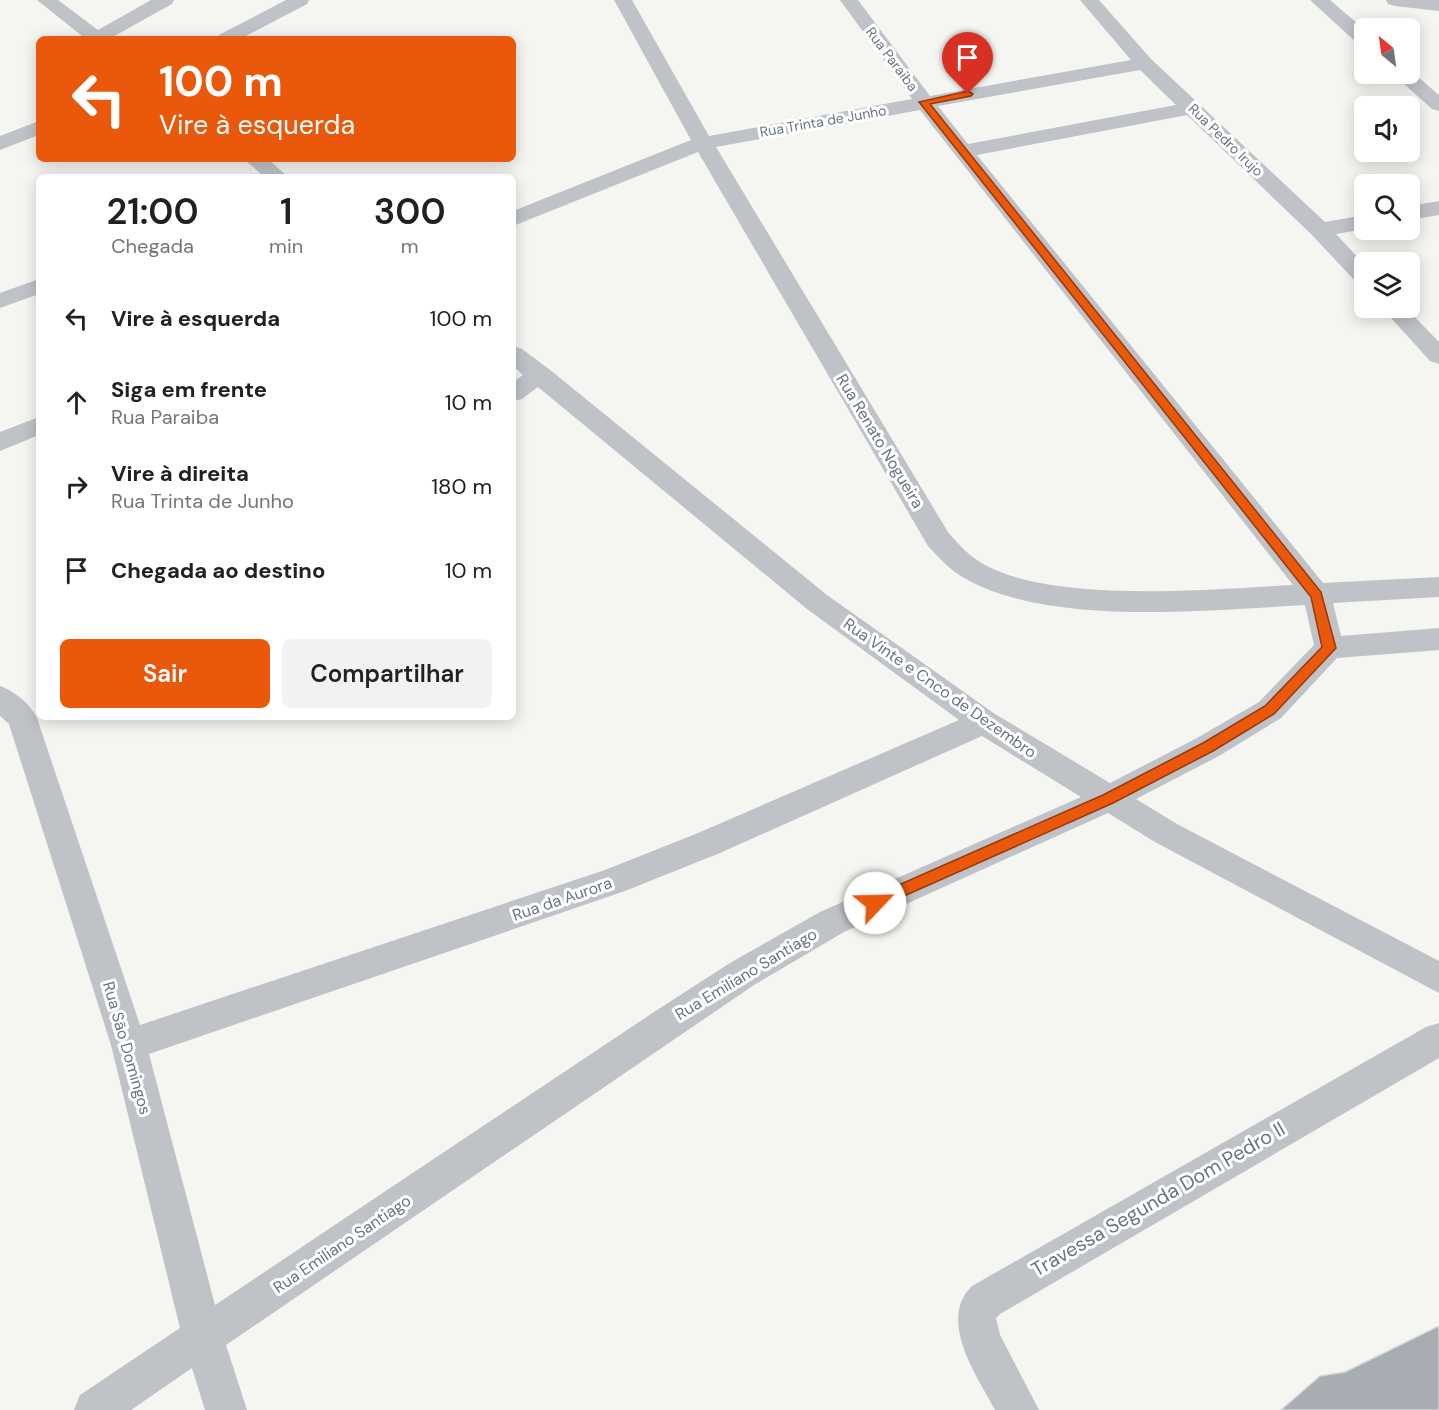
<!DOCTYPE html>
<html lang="pt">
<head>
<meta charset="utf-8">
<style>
	:root { --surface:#fff; --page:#f2f2f2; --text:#202124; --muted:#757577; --accent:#ea580c }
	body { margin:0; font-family:"DM Sans",sans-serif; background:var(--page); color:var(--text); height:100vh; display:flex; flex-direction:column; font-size:22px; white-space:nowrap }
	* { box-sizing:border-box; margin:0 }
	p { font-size:20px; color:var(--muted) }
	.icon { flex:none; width:33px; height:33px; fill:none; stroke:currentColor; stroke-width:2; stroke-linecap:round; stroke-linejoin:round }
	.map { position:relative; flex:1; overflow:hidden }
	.panel { position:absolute; left:36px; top:174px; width:480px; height:546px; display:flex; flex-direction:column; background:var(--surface); border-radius:9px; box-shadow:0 3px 15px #0003 }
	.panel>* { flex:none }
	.hud { position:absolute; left:36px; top:36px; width:480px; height:126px; border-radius:9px; box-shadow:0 3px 15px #0003; background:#ea580c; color:#fff; overflow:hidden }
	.needle { width:39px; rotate:331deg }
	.controls { position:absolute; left:1354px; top:18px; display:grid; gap:12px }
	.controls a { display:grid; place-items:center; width:66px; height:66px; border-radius:9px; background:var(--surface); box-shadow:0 3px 15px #0003; font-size:30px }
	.pin { position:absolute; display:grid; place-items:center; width:51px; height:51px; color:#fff; margin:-62px -26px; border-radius:50% 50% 50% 0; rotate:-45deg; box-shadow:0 0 6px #0007 }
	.pin .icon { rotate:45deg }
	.me { position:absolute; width:66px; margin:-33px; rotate:66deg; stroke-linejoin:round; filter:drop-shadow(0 0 4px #0008) }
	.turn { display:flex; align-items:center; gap:21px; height:126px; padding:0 24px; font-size:27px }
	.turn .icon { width:78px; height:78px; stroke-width:2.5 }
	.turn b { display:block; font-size:42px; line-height:51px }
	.eta { display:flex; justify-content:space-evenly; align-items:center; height:102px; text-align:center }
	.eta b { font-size:36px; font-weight:600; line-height:42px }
	.action { display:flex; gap:12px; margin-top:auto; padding:12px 24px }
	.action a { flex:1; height:69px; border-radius:9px; background:var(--accent); color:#fff; font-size:24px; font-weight:600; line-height:69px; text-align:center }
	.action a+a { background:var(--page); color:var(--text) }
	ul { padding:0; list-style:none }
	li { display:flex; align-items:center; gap:18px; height:84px; padding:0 24px }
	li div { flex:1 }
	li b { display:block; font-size:22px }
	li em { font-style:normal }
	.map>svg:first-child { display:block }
</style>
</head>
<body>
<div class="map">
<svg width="1439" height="1410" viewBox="0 0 1439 1410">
	<rect width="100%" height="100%" fill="#f5f5f2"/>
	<polygon fill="#a7adb2" stroke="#d7d7d5" stroke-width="1.5" points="1439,1326 1439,1410 1281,1410 1320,1376 1345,1372"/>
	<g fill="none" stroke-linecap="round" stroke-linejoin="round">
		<g fill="#bfc2c6" fill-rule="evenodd">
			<polygon points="37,0 58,0 98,30 151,0 174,0 172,4 109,39 86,39"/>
			<polygon points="286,0 309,0 307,4 240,39 216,39 219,35"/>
			<path d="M614,0H632L709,136L912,99L840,0H858L930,96L1131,60L1080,0H1099L1151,59L1325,222L1365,215V229L1336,234L1365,265V285L1357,283L1312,235L1187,115L977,155L1323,583L1439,577V597L1333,603L1341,636L1439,628V650L1337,658L1281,718L1219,756L1136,799L1177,824L1439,961V993L1155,842L1108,813L844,932L754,985L226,1345L247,1410H205L192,1368L131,1410H74L80,1395L180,1328L111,1045L9,724L0,716V686C15,691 30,704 37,718L140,1025L605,870L698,833L959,720L807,609L538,387L522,399L513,401V382L523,375L513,366V346L522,349L549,369L827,595L995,714L1110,783L1197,738L1259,702L1314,645L1305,605C1209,610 1051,627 966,579C951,571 939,558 928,546L698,152L513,226V211L691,140ZM1140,70L1176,105L968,144L938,106ZM920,110L1293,585C1210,589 1058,604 985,565C970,557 959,545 948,532L716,147ZM982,736L1081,797L820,912L730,963L654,1012L215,1305L149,1054L625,891L720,853Z"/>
			<polygon points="1310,0 1330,0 1365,30 1365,46 1358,44"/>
			<polygon points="1386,0 1439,0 1439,11 1395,6 1388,4"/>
			<polygon points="1410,70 1439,95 1439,111 1432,109 1393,74 1410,74"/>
			<polygon points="39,121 39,135 0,150 0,136"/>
			<polygon points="244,159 268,159 288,177 264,177"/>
			<polygon points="1439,201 1439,215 1410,220 1410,206"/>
			<polygon points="39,279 39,294 0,308 0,293"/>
			<polygon points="1382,308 1406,308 1439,342 1439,364 1430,361"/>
			<polygon points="39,417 39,435 0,451 0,432"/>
			<path d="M1439,1023V1058L1000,1314L996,1318L1000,1335L1039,1410H995C977,1376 937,1320 972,1286L1426,1027Z"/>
		</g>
	</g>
	<polygon fill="#ea580c" stroke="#983908" stroke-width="1.5" points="968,91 973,94 971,96 930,104 1321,592 1336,648 1274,714 1213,751 1113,803 875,909 869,907 867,903 869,898 1103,795 1203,743 1265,706 1322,647 1311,597 919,102"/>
	<g text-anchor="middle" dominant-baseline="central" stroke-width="6" stroke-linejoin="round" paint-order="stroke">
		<g font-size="14" fill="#687480" stroke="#fff">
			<text transform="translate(892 59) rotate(53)">Rua Paraiba</text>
			<text transform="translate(823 121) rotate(-10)">Rua Trinta de Junho</text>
			<text transform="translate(1226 140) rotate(44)">Rua Pedro Irujo</text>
		</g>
		<g font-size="16" fill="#687480" stroke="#fff">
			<text transform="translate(880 441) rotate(59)">Rua Renato Nogueira</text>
			<text transform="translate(940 688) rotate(35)">Rua Vinte e Cnco de Dezembro</text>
			<text transform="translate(562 899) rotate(-19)">Rua da Aurora</text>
			<text transform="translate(746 974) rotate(-31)">Rua Emiliano Santiago</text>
			<text transform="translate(127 1048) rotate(74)">Rua São Domingos</text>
			<text transform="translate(342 1244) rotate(-34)">Rua Emiliano Santiago</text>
		</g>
		<g font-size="20" fill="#687480" stroke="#fff">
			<text transform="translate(1158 1199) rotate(-30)">Travessa Segunda Dom Pedro II</text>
		</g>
	</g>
</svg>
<div class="controls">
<a><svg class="needle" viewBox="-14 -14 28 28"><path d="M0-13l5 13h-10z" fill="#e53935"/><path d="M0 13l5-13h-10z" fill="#757577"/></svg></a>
<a><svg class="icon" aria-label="sound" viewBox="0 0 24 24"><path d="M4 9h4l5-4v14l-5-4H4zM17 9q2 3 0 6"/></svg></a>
<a><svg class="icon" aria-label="search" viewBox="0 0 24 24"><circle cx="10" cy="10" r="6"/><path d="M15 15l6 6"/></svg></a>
<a><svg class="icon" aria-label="layers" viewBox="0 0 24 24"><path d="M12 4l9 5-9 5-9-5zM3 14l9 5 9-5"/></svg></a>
</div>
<div class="pin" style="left:968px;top:94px;background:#d93025"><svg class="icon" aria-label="arrive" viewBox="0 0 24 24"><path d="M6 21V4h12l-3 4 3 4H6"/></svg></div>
<svg class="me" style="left:875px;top:903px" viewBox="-20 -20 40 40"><circle r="19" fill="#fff"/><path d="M0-13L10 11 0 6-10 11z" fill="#ea580c"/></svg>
<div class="hud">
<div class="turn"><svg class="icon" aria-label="left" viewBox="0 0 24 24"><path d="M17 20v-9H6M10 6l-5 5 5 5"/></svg><div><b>100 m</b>Vire à esquerda</div></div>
</div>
<section class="panel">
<div class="eta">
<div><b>21:00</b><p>Chegada</p></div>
<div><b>1</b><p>min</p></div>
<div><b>300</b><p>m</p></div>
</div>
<ul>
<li><svg class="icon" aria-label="left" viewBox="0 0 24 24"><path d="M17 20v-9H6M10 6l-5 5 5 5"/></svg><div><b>Vire à esquerda</b></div><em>100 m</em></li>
<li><svg class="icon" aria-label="ahead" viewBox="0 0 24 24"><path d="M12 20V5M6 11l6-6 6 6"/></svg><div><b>Siga em frente</b><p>Rua Paraiba</p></div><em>10 m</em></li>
<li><svg class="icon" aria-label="right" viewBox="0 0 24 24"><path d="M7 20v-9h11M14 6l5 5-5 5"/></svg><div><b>Vire à direita</b><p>Rua Trinta de Junho</p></div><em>180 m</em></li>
<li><svg class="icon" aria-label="arrive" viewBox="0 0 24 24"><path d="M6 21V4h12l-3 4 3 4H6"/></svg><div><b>Chegada ao destino</b></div><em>10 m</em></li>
</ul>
<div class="action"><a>Sair</a><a>Compartilhar</a></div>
</section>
</div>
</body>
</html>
